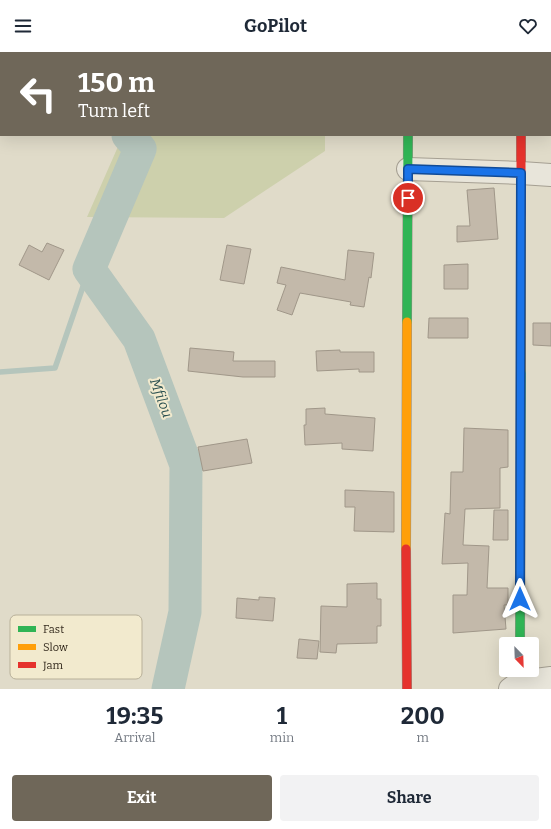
<!DOCTYPE html>
<html lang="en">
<head>
<meta charset="utf-8">
<style>
	:root { --surface:#fff; --page:#f2f2f3; --text:#1f2937; --muted:#747a83; --accent:#6f6759 }
	body { margin:0; font-family:Bitter,serif; background:var(--page); color:var(--text); height:100vh; display:flex; flex-direction:column; font-size:15px; white-space:nowrap }
	* { box-sizing:border-box; margin:0 }
	p { font-size:13px; color:var(--muted) }
	.icon { flex:none; width:22px; height:22px; fill:none; stroke:currentColor; stroke-width:2; stroke-linecap:round; stroke-linejoin:round }
	.map { position:relative; height:637px; overflow:hidden }
	.drawer { display:flex; flex-direction:column; background:var(--surface); flex:1 }
	.drawer>* { flex:none }
	.top-card { position:absolute; left:0px; top:0px; width:551px; height:84px; box-shadow:0 4px 16px #0002; background:#6f6759; color:#fff; overflow:hidden }
	.needle { width:26px; rotate:157deg }
	.fabs { position:absolute; left:499px; top:585px; display:grid; gap:8px }
	.fabs a { display:grid; place-items:center; width:40px; height:40px; border-radius:4px; background:var(--surface); box-shadow:0 4px 16px #0002; font-size:20px }
	.pin { position:absolute; display:grid; place-items:center; width:34px; height:34px; color:#fff; margin:-17px; border:2px solid #fff; border-radius:50%; box-shadow:0 1px 4px #0007 }
	.me { position:absolute; width:44px; margin:-22px; rotate:0deg; stroke-linejoin:round; filter:drop-shadow(0 0 3px #0008) }
	.turn { display:flex; align-items:center; gap:14px; height:84px; padding:0 12px; font-size:18px }
	.turn .icon { width:52px; height:52px; stroke-width:2.5 }
	.turn b { display:block; font-size:28px; line-height:34px }
	.eta { display:flex; justify-content:space-evenly; align-items:center; height:68px; text-align:center }
	.eta b { font-size:24px; font-weight:700; line-height:28px }
	.button { display:flex; gap:8px; margin-top:auto; padding:8px 12px }
	.button a { flex:1; height:46px; border-radius:4px; background:var(--accent); color:#fff; font-size:16px; font-weight:700; line-height:46px; text-align:center }
	.button a+a { background:var(--page); color:var(--text) }
	header { display:flex; justify-content:space-between; align-items:center; height:52px; padding:0 12px; background:var(--surface); font-size:18px; font-weight:700 }
	.map>svg:first-child { display:block }
</style>
</head>
<body>
<header><svg class="icon" aria-label="menu" viewBox="0 0 24 24"><path d="M4 6h16M4 12h16M4 18h16"/></svg>GoPilot<svg class="icon" aria-label="heart" viewBox="0 0 24 24"><path d="M12 20l-8-8c-3-5 5-10 8-4 3-6 11-1 8 4z"/></svg></header>
<div class="map">
<svg width="551" height="637" viewBox="0 0 551 637">
	<rect width="100%" height="100%" fill="#e0dbc9"/>
	<g fill="#cdd0ac">
		<polygon points="47,0 321,0 321,1 48,1"/>
		<polygon points="115,83 325,83 325,99 224,166 87,165 120,90"/>
	</g>
	<g fill="none" stroke-linecap="round" stroke-linejoin="round">
		<polyline stroke="#b5c5bc" stroke-width="5.5" points="0,320 55,316 89,217"/>
		<g stroke="#b5c5bc" stroke-width="33">
			<polyline points="95,0 95,1"/>
			<polyline points="128,83 140,97 89,217 139,287 186,413 185,560 168,637"/>
		</g>
	</g>
	<g fill="#c3b9aa" stroke="#a09789">
		<polygon points="494,136 498,187 457,190 457,174 470,174 467,138"/>
		<polygon points="47,191 64,198 49,228 19,213 29,193 42,200"/>
		<polygon points="227,193 251,197 244,232 220,228"/>
		<polygon points="348,198 374,201 371,226 369,225 364,255 350,253 351,250 300,241 292,263 277,258 286,233 277,231 281,215 345,228"/>
		<polygon points="468,212 468,237 444,237 444,213"/>
		<polygon points="429,266 468,266 468,286 428,286"/>
		<polygon points="533,271 551,271 551,294 533,293"/>
		<polygon points="190,296 234,300 233,309 275,309 275,325 243,325 188,319"/>
		<polygon points="340,298 340,300 374,300 374,320 359,320 359,317 317,319 316,299"/>
		<polygon points="325,356 325,362 375,366 373,399 342,397 342,391 305,393 304,373 306,373 306,357"/>
		<polygon points="464,376 508,378 508,415 500,416 500,456 465,457 463,493 489,494 487,536 508,536 508,553 504,553 506,577 453,581 453,543 467,543 468,511 442,512 445,461 450,462 451,420 463,420"/>
		<polygon points="247,387 252,411 203,419 198,395"/>
		<polygon points="345,438 394,440 394,480 354,479 355,455 345,455"/>
		<polygon points="494,458 508,458 508,488 493,488"/>
		<polygon points="377,531 377,547 381,547 381,574 377,574 377,591 337,592 336,601 320,600 321,554 347,555 347,532"/>
		<polygon points="259,545 275,546 273,569 236,566 237,546 259,548"/>
		<polygon points="299,587 319,589 317,607 297,606"/>
	</g>
	<g fill="none" stroke-linecap="round" stroke-linejoin="round">
		<g stroke="#a59f92" stroke-width="24">
			<g id="street">
				<polyline points="408,0 408,1"/>
				<polyline points="522,1 522,0"/>
				<polyline points="0,27 1,27"/>
				<polyline points="408,117 521,121 551,123"/>
				<polyline points="510,637 520,630 551,626"/>
			</g>
		</g>
		<g stroke="#948f83" stroke-width="10">
			<g id="fast">
				<polyline points="407,270 408,83"/>
				<polyline points="520,592 521,319"/>
			</g>
		</g>
		<g stroke="#948f83" stroke-width="10">
			<g id="slow">
				<polyline points="521,319 521,163"/>
				<polyline points="406,497 407,270"/>
			</g>
		</g>
		<g stroke="#948f83" stroke-width="10">
			<g id="jam">
				<polyline points="521,163 521,83"/>
				<polyline points="406,497 407,637"/>
			</g>
		</g>
		<use href="#street" stroke="#e8e5da" stroke-width="22"/>
		<use href="#fast" stroke="#30b455" stroke-width="9"/>
		<use href="#slow" stroke="#ff9f0a" stroke-width="9"/>
		<use href="#jam" stroke="#e5322d" stroke-width="9"/>
	</g>
	<g fill="none" stroke-linecap="round" stroke-linejoin="round">
		<g stroke="#114b97" stroke-width="10">
			<polyline id="route" points="408,146 408,117 521,121 520,547"/>
		</g>
		<use href="#route" stroke="#1a73e8" stroke-width="7"/>
	</g>
	<g text-anchor="middle" dominant-baseline="central" stroke-width="4" stroke-linejoin="round" paint-order="stroke">
		<g font-size="14" font-style="italic" fill="#2c5151" stroke="#f2eace">
			<text transform="translate(161 346) rotate(70)">Mfilou</text>
		</g>
	</g>
	<rect x="10" y="563" width="132" height="64" rx="6" fill="#f2eace" stroke="#b8b099" stroke-width="1"/>
	<rect x="18" y="574" width="18" height="6" fill="#30b455"/>
	<rect x="18" y="592" width="18" height="6" fill="#ff9f0a"/>
	<rect x="18" y="610" width="18" height="6" fill="#e5322d"/>
	<g font-size="11" fill="#32281c">
		<text x="43" y="581">Fast</text>
		<text x="43" y="599">Slow</text>
		<text x="43" y="617">Jam</text>
	</g>
</svg>
<div class="fabs">
<a><svg class="needle" viewBox="-14 -14 28 28"><path d="M0-13l5 13h-10z" fill="#e53935"/><path d="M0 13l5-13h-10z" fill="#747a83"/></svg></a>
</div>
<div class="pin" style="left:408px;top:146px;background:#d93025"><svg class="icon" aria-label="arrive" viewBox="0 0 24 24"><path d="M6 21V4h12l-3 4 3 4H6"/></svg></div>
<svg class="me" style="left:520px;top:547px" viewBox="-20 -20 40 40"><path d="M0-17L14 15 0 8-14 15z" fill="#1a73e8" stroke="#fff" stroke-width="4"/></svg>
<div class="top-card">
<div class="turn"><svg class="icon" aria-label="left" viewBox="0 0 24 24"><path d="M17 20v-9H6M10 6l-5 5 5 5"/></svg><div><b>150 m</b>Turn left</div></div>
</div>
</div>
<section class="drawer">
<div class="eta">
<div><b>19:35</b><p>Arrival</p></div>
<div><b>1</b><p>min</p></div>
<div><b>200</b><p>m</p></div>
</div>
<div class="button"><a>Exit</a><a>Share</a></div>
</section>
</body>
</html>
